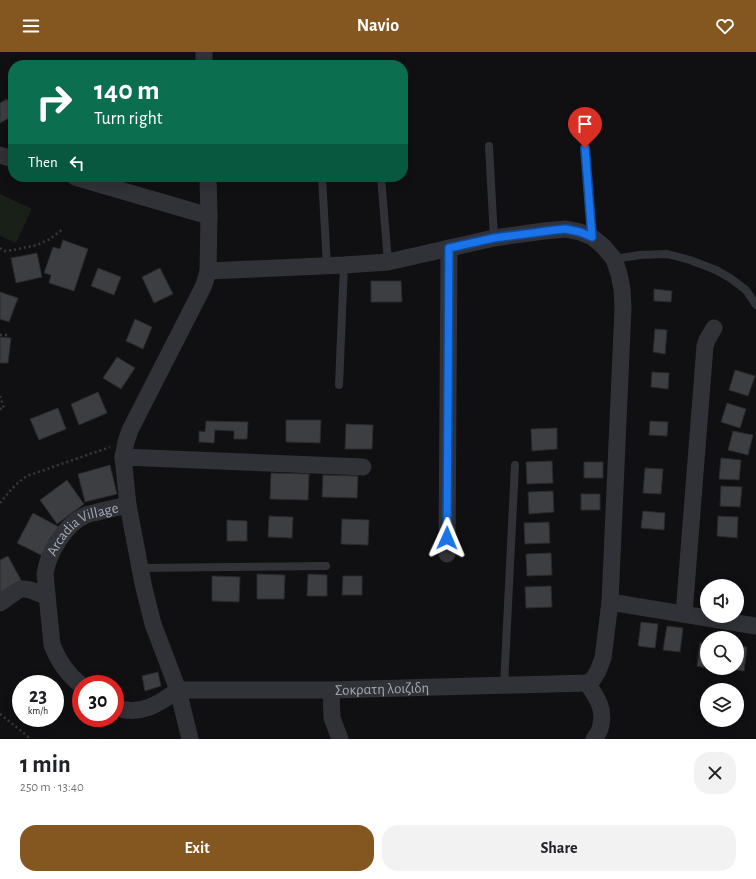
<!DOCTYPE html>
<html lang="en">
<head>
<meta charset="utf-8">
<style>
	:root { --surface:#fff; --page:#f2f2f2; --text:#202124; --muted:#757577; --accent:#845720 }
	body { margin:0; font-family:"Alegreya Sans",sans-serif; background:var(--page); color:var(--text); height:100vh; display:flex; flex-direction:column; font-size:15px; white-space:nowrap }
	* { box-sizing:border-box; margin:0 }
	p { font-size:13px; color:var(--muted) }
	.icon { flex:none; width:22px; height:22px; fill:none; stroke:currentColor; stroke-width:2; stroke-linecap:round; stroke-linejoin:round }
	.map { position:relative; height:687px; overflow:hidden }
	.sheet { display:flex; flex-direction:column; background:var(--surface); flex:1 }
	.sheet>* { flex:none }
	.banner { position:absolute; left:8px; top:8px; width:400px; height:122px; border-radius:16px; box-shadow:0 2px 10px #0003; background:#0b6e4f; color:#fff; overflow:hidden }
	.tools { position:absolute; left:700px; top:527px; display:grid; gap:8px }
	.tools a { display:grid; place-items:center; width:44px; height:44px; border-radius:50%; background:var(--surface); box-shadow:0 2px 10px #0003; font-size:20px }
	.speed { position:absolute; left:12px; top:623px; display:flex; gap:8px; font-size:20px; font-weight:700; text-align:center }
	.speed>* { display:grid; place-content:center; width:52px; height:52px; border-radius:50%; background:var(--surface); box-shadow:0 2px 10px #0003; line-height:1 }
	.speed small { font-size:10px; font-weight:400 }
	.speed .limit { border:6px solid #d22; background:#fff; color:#111 }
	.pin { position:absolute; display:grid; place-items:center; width:34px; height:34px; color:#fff; margin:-41px -17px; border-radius:50% 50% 50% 0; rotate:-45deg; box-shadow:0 0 4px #0007 }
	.pin .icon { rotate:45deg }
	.me { position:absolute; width:44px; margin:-22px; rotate:1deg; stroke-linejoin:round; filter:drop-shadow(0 0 3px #0008) }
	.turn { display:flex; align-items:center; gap:14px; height:84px; padding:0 20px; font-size:18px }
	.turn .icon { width:52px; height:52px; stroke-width:2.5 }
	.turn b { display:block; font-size:28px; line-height:34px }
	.then { display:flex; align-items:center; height:38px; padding:0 20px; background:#0003; gap:8px; font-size:15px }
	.round { display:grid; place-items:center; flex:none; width:42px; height:42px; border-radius:16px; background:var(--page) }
	.overview { display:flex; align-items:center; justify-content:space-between; height:68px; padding:0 20px }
	h1 { font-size:24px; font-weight:600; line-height:30px }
	.cta { display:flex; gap:8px; margin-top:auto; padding:8px 20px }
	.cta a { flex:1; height:46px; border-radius:16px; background:var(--accent); color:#fff; font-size:16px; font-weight:600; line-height:46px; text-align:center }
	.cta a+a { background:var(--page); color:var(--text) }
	header { display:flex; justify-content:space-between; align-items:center; height:52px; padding:0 20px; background:var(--accent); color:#fff; font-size:18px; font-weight:600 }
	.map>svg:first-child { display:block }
</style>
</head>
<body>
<header><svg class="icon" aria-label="menu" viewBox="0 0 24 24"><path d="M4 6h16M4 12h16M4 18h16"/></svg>Navio<svg class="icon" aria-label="heart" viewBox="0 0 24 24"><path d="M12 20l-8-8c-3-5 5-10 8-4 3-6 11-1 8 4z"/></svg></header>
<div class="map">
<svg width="756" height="687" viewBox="0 0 756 687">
	<rect width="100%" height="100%" fill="#101012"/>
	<polygon fill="#182018" points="0,142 32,157 16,191 0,184"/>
	<g fill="#3c3e42" stroke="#2a2a2e">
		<polygon points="7,47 13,59 13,64 0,71 0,51"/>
		<polygon points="63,188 88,197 74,239 49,231 51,223 44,221 53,195 60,197"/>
		<polygon points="37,201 42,225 16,231 11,206"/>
		<polygon points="98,216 121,225 114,243 91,234"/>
		<polygon points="160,216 173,242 154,251 142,225"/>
		<polygon points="371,229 401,229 402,250 371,250"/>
		<polygon points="654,237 672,239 671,250 654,249"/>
		<polygon points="0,240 18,246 9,270 0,267"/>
		<polygon points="135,267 152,275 143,297 126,289"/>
		<polygon points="655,277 667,278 665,302 653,300"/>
		<polygon points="0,285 11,286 8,311 0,311"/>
		<polygon points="117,305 135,316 121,337 103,326"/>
		<polygon points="735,318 755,324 748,344 729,338"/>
		<polygon points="652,320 669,321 668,337 651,335"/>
		<polygon points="98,340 107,361 79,373 71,352"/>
		<polygon points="727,351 746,357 740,376 721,370"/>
		<polygon points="58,356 66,377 39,388 30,367"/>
		<polygon points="286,368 321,368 320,391 286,390"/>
		<polygon points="206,369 248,370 247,387 234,387 234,379 215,378 214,391 199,390 199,379 205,380"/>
		<polygon points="650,369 668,370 667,384 649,383"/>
		<polygon points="346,372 373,373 372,397 345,397"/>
		<polygon points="557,376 557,397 532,399 531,377"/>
		<polygon points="733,379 753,383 748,403 728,398"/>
		<polygon points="721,406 741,408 739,428 719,427"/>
		<polygon points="552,409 553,431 527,432 526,410"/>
		<rect x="584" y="410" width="19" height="16"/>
		<polygon points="110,413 117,442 85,450 78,422"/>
		<polygon points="645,416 663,417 661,442 643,441"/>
		<polygon points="271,421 309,422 308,448 270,447"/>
		<polygon points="323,423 358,424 357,446 322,445"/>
		<polygon points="67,428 84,452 57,472 40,448"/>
		<polygon points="721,434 742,435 740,455 720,454"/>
		<polygon points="553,439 554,460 529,462 528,440"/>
		<rect x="581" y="442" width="19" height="16"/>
		<polygon points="643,459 665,461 664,478 641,476"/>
		<polygon points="33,461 59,475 43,504 17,491"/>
		<polygon points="269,464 293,465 292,486 268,485"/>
		<polygon points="718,464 738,465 737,486 717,484"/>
		<polygon points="342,467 369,468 368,493 341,492"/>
		<polygon points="227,468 247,469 247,489 227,489"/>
		<polygon points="549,470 550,491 525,492 524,471"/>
		<polygon points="551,501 552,523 527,524 526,502"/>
		<polygon points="8,504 22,530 0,542 0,508"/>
		<polygon points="257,522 285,523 284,547 257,547"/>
		<polygon points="308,522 327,523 327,544 307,544"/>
		<polygon points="212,524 240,525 239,550 212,549"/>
		<polygon points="343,524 362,524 362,543 342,543"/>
		<polygon points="551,534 552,555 526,556 525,535"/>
		<polygon points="641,570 658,572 655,596 638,594"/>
		<polygon points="667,574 683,576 680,600 663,598"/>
		<polygon points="700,591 707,591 707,616 697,614"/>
		<polygon points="737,594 747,595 744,619 728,617 728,616 737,616"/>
		<polygon points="158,620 161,634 145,639 142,624"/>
	</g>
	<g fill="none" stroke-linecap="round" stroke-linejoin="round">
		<g stroke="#37393e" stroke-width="2.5" stroke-dasharray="2 3" stroke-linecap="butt">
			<polyline points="0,196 5,199 13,198 37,193 50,187 63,177"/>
			<polyline points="0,283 8,283"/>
			<polyline points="0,344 4,356 0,357"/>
			<path d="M0,451C8,441 16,431 27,424L110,395"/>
			<polyline points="0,662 31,687"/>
		</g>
		<g stroke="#313237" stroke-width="8">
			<polyline points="489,94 494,186"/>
			<polyline points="585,96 592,185"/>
			<polyline points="322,125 327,214"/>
			<polyline points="381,125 388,210"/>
			<polyline points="614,207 640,203 667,202 690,208 716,218 730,226 746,238 756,253"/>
			<polyline points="339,333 344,213"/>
			<polyline points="140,516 326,514"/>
			<polyline points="504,633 515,413"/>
		</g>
		<g stroke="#313237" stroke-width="17">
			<polyline points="204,0 204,13"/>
			<polyline points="0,103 13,107"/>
			<polyline points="75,125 209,164"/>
			<polyline points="123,405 363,415"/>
			<polyline points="447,502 449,196"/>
			<polyline points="610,550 756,574"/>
			<path d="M0,551C5,548 16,538 22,537C30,536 40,542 47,545"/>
			<polyline points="684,562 705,294 707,288 714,276"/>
			<path d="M587,631C595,643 605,656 601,672C601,677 597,683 594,687"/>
			<path id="s1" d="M81,633C68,623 58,608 52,593L45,522C48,501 65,472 86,463C91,461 96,461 101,459C110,457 119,455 128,453"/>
			<path id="s2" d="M178,638H331L587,631L593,627L598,619L603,606L610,550L623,256L622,237L619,222L614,207L603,194L592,185L580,180L566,177L544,179L494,186L388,210L344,213L208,219"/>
			<polyline points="331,638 332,666 340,687"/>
			<path d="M115,655C139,665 159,652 178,638"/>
			<polyline points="190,687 178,638 153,572 144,536 140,516 128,453 123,405 126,390 130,378 198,245 204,233 208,219 209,164 208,125"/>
		</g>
	</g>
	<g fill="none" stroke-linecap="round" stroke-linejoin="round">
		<g stroke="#114b97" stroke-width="10">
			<polyline id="route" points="447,486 449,196 494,186 555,178 566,177 580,180 592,185 585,96"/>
		</g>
		<use href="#route" stroke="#1a73e8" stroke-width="7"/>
	</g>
	<g text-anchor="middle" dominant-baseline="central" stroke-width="3" stroke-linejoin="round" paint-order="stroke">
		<g font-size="15" fill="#a0a8b4" stroke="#0b0b0d">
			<text stroke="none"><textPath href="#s1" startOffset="185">Arcadia Village</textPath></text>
			<text stroke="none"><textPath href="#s2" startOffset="204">Σοκρατη λοιζιδη</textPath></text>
		</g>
	</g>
</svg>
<div class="tools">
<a><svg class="icon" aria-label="sound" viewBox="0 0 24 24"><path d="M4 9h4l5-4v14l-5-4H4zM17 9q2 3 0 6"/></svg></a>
<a><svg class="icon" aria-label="search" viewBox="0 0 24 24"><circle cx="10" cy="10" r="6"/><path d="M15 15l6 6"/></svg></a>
<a><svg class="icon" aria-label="layers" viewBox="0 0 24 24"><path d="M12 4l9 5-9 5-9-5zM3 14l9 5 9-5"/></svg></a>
</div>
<div class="speed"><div>23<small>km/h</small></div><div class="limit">30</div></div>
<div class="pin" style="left:585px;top:96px;background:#d93025"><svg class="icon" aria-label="arrive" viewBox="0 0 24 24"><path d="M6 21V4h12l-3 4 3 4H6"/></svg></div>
<svg class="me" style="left:447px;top:486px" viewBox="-20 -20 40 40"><path d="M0-17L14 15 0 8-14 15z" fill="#1a73e8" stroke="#fff" stroke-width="4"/></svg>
<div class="banner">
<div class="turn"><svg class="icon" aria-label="right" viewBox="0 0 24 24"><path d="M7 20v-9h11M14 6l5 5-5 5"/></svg><div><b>140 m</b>Turn right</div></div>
<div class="then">Then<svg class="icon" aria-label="left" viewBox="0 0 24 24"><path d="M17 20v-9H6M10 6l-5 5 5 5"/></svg></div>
</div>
</div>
<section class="sheet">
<div class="overview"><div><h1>1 min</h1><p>250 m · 13:40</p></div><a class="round"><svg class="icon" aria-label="close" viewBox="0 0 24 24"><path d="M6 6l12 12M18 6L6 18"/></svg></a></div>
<div class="cta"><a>Exit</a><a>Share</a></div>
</section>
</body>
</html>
